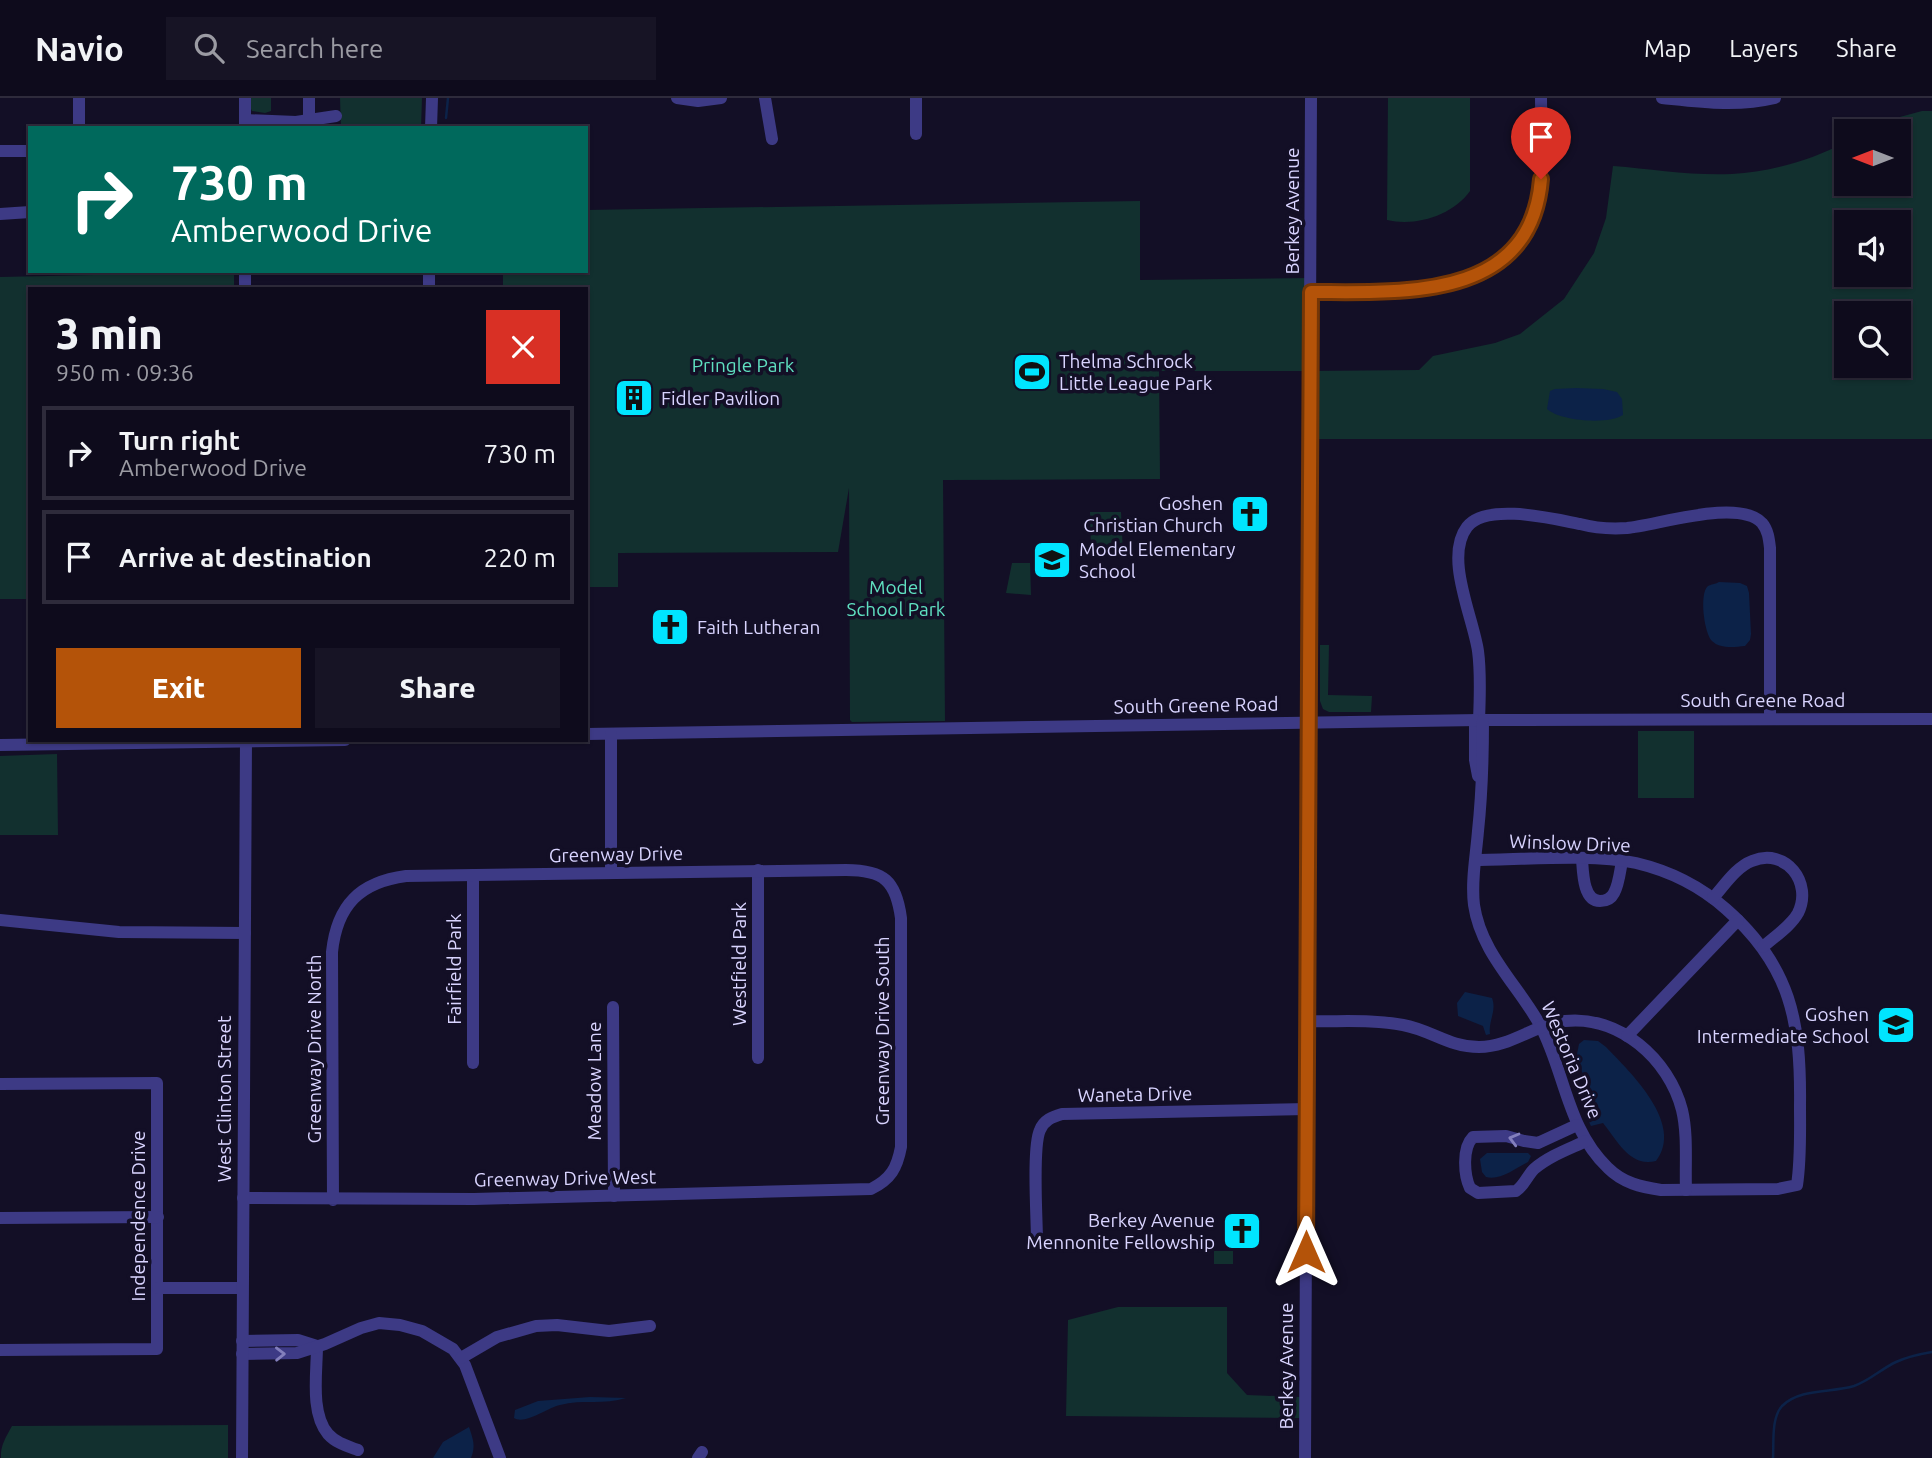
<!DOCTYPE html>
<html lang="en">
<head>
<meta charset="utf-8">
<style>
	:root { --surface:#0e0b1c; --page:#171425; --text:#f1f3f6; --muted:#9b9ba3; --line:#2e2b3b; --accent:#b45309 }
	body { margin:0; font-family:Ubuntu,sans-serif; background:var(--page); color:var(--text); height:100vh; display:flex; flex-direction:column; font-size:26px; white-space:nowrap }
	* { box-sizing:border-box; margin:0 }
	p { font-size:23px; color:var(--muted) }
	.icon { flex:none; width:38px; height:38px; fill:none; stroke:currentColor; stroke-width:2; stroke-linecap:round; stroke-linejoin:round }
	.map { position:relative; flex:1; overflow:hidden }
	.side { position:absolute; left:28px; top:189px; width:560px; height:455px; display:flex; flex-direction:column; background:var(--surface); border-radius:0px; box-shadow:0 2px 5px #0004,0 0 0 2px var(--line) }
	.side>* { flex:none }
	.guide { position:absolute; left:28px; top:28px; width:560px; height:147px; border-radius:0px; box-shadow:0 2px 5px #0004,0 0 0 2px var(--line); background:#00695c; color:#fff; overflow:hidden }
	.needle { width:46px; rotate:270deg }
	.fabs { position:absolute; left:1834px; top:21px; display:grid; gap:14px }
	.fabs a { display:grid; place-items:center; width:77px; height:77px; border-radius:0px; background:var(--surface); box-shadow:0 2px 5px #0004,0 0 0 2px var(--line); font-size:35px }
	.pin { position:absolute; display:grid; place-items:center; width:60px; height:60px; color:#fff; margin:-72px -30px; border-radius:50% 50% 50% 0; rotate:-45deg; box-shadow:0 0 7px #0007 }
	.pin .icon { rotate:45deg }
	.me { position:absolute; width:77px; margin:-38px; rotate:0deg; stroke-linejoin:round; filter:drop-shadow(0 0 5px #0008) }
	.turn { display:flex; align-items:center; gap:24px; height:147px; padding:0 28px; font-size:32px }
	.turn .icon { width:91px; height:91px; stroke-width:2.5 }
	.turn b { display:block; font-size:49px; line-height:60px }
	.round { display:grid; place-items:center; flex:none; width:74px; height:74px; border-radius:0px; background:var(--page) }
	.summary { display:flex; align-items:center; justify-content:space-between; height:119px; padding:0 28px }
	h1 { font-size:42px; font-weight:800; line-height:52px }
	.button { display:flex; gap:14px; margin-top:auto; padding:14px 28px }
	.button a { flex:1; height:80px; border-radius:0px; background:var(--accent); color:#fff; font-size:28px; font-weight:800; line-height:80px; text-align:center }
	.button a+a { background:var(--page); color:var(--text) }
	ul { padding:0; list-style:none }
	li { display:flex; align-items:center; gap:21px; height:94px; margin:0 14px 10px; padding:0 14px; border:4px solid var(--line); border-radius:0px }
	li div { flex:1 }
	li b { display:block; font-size:26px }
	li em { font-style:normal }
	header { display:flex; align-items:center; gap:42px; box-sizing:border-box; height:98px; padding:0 35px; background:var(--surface); border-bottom:2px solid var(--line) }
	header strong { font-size:33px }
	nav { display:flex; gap:38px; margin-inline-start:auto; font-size:24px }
	.search { width:490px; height:63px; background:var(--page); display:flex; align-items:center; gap:18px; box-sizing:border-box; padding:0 24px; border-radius:0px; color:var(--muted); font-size:26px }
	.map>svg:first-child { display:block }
</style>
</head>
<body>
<header>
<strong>Navio</strong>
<div class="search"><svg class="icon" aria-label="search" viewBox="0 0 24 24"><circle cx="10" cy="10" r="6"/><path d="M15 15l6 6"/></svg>Search here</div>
<nav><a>Map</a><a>Layers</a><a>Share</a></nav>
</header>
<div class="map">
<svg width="1932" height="1360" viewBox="0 0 1932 1360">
	<rect width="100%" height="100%" fill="#130f26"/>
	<g fill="#12302f" fill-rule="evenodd">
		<polygon points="250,0 271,0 271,13 265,15 252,13 250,9"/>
		<polygon points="340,0 422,0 421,30 341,30"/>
		<path d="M1388,0H1470V93C1453,117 1416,129 1387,122Z"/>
		<path d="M1922,13H1932V341H1311V273H1159L1160,381L943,382L945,623L852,624L850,622L849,390L838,454L618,455V489H586V191H503V173H586V112L1140,103V182L1311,180V273L1419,272L1433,258L1495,245L1520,236L1564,201L1594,155L1606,120L1613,68C1652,71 1693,78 1732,76C1771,74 1812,62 1846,44V86H1899V33H1866L1885,23ZM1846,124H1899V177H1846ZM1846,215H1899V268H1846Z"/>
		<polygon points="234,174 234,191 30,191 30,501 0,501 0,179"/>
		<polygon points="1090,414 1121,414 1123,455 1099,459 1091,452"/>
		<polygon points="1012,465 1030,465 1031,497 1006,495"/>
		<polygon points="1320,547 1329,547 1328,597 1372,598 1371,614 1329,614 1323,611 1320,603"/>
		<rect x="1638" y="633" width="56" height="67"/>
		<polygon points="57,656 58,737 0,737 0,658"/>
		<rect x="1214" y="1153" width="19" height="13"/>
		<polygon points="1118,1209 1227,1209 1227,1275 1247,1297 1300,1299 1300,1320 1066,1318 1068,1222"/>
		<path d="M228,1327V1360H1C0,1348 6,1339 12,1328Z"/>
	</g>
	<g fill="#0c2248">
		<path d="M1576,290L1603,291L1617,294L1622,301L1623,317C1608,327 1560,323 1547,311L1550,293L1555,291Z"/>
		<path d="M1719,484L1740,485L1747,488L1749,495L1751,536L1750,542L1745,548C1734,549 1720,551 1712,543C1704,535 1699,495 1708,488C1712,486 1716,486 1719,484Z"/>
		<path d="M1465,894L1492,900C1497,913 1488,923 1490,936L1486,937L1483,928L1458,918L1457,905Z"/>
		<path d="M1584,942L1598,943L1606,949C1630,974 1685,1026 1656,1063C1630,1070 1617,1042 1603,1025L1591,1028L1589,1024L1598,1018L1599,1014L1579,967L1577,956L1579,946Z"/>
		<path d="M1487,1055H1528L1531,1058L1528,1064C1516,1070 1500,1083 1486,1079L1482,1074L1480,1061Z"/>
		<path d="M590,1299L626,1300C605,1307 582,1301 560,1307C547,1310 525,1327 514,1320L515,1312L538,1303Z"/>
		<path d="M469,1329C473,1341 476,1348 471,1360H433L443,1344Z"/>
	</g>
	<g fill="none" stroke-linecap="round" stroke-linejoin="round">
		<g stroke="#0c2248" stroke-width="2.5">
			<polyline points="446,20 448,0"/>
			<path d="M1773,1360C1774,1345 1771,1320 1782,1308C1800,1290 1831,1295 1854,1288C1869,1283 1881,1271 1896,1264C1907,1259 1920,1256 1932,1254"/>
		</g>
		<g stroke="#3d3a85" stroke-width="12">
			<polyline points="79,0 79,30"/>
			<polyline points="677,0 698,3 721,0"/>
			<polyline points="765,0 772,41"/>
			<polyline points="916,0 916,36"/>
			<path d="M1662,0C1701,4 1737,9 1775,0"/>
			<polyline points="245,22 296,24 336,18"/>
			<polyline points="309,28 309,0"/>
			<polyline points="245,29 245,0"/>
			<polyline points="431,30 432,0"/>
			<polyline points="0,53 30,53"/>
			<polyline points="0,116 30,114"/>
			<polyline points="245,173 245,191"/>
			<polyline points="429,191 429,173"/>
			<path d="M1311,194C1396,194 1517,206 1539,97C1545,66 1541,31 1541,0"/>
			<polyline points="1475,622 1475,662 1478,678"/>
			<path d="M1479,622C1480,599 1481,575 1478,553C1473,519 1444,459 1467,429C1486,404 1554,421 1580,426C1595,430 1612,431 1627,430C1658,427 1739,400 1762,425C1768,432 1769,441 1770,450V621"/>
			<polyline points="586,636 1479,622 1932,621"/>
			<polyline points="611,636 611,775"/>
			<polyline points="0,647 345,642"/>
			<path d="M1582,761C1583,774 1583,803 1600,803C1606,803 1611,801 1614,795C1619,786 1620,773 1622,763"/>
			<path d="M1476,762C1526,762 1588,755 1636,765C1670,773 1700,788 1726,811C1791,868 1801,924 1800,1007C1800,1034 1801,1061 1797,1087L1778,1091L1661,1092C1641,1089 1623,1085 1608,1070C1567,1031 1565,974 1540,927C1518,887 1481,855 1474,807C1471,783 1476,758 1478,733C1482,696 1483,659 1483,622"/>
			<polyline points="758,772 758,960"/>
			<polyline points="473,777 473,965"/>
			<path d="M1713,800C1724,788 1736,769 1752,763C1786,749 1813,785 1798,815C1791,828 1774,839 1763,849"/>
			<polyline points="0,822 119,834 245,835"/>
			<polyline points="613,909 614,1098"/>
			<path d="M1307,923C1339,924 1372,921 1403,927C1431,932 1449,949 1479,949C1511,949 1535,926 1565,923C1619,917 1669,961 1682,1012C1688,1037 1685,1066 1686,1092"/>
			<polyline points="1627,938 1738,822"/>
			<polyline points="0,986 157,985 157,1251 0,1252"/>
			<path d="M1577,1027L1538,1045L1524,1043L1506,1038L1473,1039C1462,1050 1464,1077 1470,1090L1478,1095L1516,1093C1524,1088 1527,1078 1534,1071C1549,1058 1569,1051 1586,1043"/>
			<path d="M243,1100L474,1101L871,1091C891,1081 897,1070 901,1049V820C896,783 884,772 846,772L406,778C360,784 337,807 332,854L333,1102"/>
			<polyline points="0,1120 158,1119"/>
			<path d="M1037,1143C1037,1121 1032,1049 1040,1032C1044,1022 1052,1019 1062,1016L1307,1011"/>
			<polyline points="158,1190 242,1190"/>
			<polyline points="242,1243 298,1242 317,1248"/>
			<path d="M317,1248C317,1274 310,1315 328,1336C336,1345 347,1348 358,1352"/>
			<polyline points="242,1256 297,1255 325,1246 361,1230 379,1225 400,1227 422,1233 453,1251 465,1267 500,1360"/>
			<polyline points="461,1260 497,1239 536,1228 557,1227 609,1233 650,1228"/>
			<polyline points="242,1360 246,642"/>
			<polyline points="698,1360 702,1354"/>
			<polyline points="1305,1360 1311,0"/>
		</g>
	</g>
	<defs><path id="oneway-chevron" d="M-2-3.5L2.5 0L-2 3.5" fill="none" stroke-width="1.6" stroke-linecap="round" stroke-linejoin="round" transform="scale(1.75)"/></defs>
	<g stroke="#837fbc">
		<use href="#oneway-chevron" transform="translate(1514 1041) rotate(-165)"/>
		<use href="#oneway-chevron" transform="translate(280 1256) rotate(-1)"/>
	</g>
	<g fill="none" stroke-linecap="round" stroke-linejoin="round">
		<g stroke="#753606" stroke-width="18">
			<path id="route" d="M1306,1154L1311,194C1402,194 1531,204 1541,81"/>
		</g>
		<use href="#route" stroke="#b45309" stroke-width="12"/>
	</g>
	<defs>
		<g id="stadium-square" transform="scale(2.0125)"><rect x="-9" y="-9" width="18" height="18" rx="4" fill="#00e5ff" stroke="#130f26"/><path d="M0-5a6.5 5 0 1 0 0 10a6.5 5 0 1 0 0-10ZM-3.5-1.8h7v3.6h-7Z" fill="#111"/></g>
		<g id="building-square" transform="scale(2.0125)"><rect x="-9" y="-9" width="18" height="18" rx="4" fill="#00e5ff" stroke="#130f26"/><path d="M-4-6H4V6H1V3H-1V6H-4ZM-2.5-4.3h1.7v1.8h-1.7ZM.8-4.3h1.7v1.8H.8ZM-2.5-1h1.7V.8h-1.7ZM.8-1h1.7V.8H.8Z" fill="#111"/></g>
		<g id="church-square" transform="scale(2.0125)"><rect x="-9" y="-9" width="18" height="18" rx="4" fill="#00e5ff" stroke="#130f26"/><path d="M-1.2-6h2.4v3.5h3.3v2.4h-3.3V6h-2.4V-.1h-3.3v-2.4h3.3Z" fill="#111"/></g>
		<g id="school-square" transform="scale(2.0125)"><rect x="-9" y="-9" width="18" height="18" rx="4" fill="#00e5ff" stroke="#130f26"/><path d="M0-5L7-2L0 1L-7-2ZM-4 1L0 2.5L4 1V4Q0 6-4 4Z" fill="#111"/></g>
	</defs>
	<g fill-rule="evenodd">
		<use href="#stadium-square" x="1032" y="274"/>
		<use href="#building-square" x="634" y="300"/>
		<use href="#church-square" x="1250" y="416"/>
		<use href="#school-square" x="1052" y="462"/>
		<use href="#church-square" x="670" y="529"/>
		<use href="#school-square" x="1896" y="927"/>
		<use href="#church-square" x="1242" y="1133"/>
	</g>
	<g text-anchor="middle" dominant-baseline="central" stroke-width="7" stroke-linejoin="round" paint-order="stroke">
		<g font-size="19" fill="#d9d4ff" stroke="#130f26">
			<text transform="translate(1292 113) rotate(-90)">Berkey Avenue</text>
			<text x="1763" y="602">South Greene Road</text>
			<text transform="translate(1196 607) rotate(-1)">South Greene Road</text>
			<text transform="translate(1570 745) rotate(2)">Winslow Drive</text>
			<text transform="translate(616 756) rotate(-1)">Greenway Drive</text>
			<text transform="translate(739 866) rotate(-90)">Westfield Park</text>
			<text transform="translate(454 871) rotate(-90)">Fairfield Park</text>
			<text transform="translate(882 933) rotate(-90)">Greenway Drive South</text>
			<text transform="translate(314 951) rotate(-90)">Greenway Drive North</text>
			<text transform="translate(1572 962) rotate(67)">Westoria Drive</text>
			<text transform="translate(594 983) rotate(-90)">Meadow Lane</text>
			<text transform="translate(1135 996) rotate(-1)">Waneta Drive</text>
			<text transform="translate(224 1001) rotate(-90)">West Clinton Street</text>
			<text transform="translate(565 1080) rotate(-1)">Greenway Drive West</text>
			<text transform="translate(138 1118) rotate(-90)">Independence Drive</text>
			<text transform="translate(1286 1268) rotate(-90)">Berkey Avenue</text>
		</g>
		<g font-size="19" fill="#d9d4ff" stroke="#130f26" text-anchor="start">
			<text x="1059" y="263">Thelma Schrock<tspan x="1059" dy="22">Little League Park</tspan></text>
			<text x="661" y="300">Fidler Pavilion</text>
			<text x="1223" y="405" text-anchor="end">Goshen<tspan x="1223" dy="22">Christian Church</tspan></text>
			<text x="1079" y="451">Model Elementary<tspan x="1079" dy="22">School</tspan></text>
			<text x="697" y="529">Faith Lutheran</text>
			<text x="1869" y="916" text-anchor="end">Goshen<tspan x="1869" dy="22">Intermediate School</tspan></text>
			<text x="1215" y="1122" text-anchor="end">Berkey Avenue<tspan x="1215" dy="22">Mennonite Fellowship</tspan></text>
		</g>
		<g font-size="19" fill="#5fe0c0" stroke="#130f26">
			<text x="743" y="267">Pringle Park</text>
			<text x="896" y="489">Model<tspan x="896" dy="22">School Park</tspan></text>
		</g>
	</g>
</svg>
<div class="fabs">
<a><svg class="needle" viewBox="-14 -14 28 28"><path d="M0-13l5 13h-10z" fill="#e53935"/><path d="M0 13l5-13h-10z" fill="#9b9ba3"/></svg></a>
<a><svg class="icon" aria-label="sound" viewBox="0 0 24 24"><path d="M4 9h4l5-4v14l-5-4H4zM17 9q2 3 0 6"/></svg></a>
<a><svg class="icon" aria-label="search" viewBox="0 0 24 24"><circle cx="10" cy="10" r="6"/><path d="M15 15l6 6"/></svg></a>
</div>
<div class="pin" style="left:1541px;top:81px;background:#d93025"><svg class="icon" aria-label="arrive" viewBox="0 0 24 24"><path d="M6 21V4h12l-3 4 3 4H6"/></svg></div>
<svg class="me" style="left:1306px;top:1154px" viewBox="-20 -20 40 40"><path d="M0-17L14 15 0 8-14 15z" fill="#b45309" stroke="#fff" stroke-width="4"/></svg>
<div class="guide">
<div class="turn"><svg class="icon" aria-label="right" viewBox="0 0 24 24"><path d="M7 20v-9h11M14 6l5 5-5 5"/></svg><div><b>730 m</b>Amberwood Drive</div></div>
</div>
<section class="side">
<div class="summary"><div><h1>3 min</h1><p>950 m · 09:36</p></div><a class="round" style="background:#d93025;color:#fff"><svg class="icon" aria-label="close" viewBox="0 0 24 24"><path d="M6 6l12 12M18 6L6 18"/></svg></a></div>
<ul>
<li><svg class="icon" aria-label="right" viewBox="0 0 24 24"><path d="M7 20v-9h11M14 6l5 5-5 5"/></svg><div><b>Turn right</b><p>Amberwood Drive</p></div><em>730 m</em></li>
<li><svg class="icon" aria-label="arrive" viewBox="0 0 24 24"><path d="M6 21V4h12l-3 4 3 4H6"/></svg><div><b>Arrive at destination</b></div><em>220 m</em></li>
</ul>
<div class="button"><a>Exit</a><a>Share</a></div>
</section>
</div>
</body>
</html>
